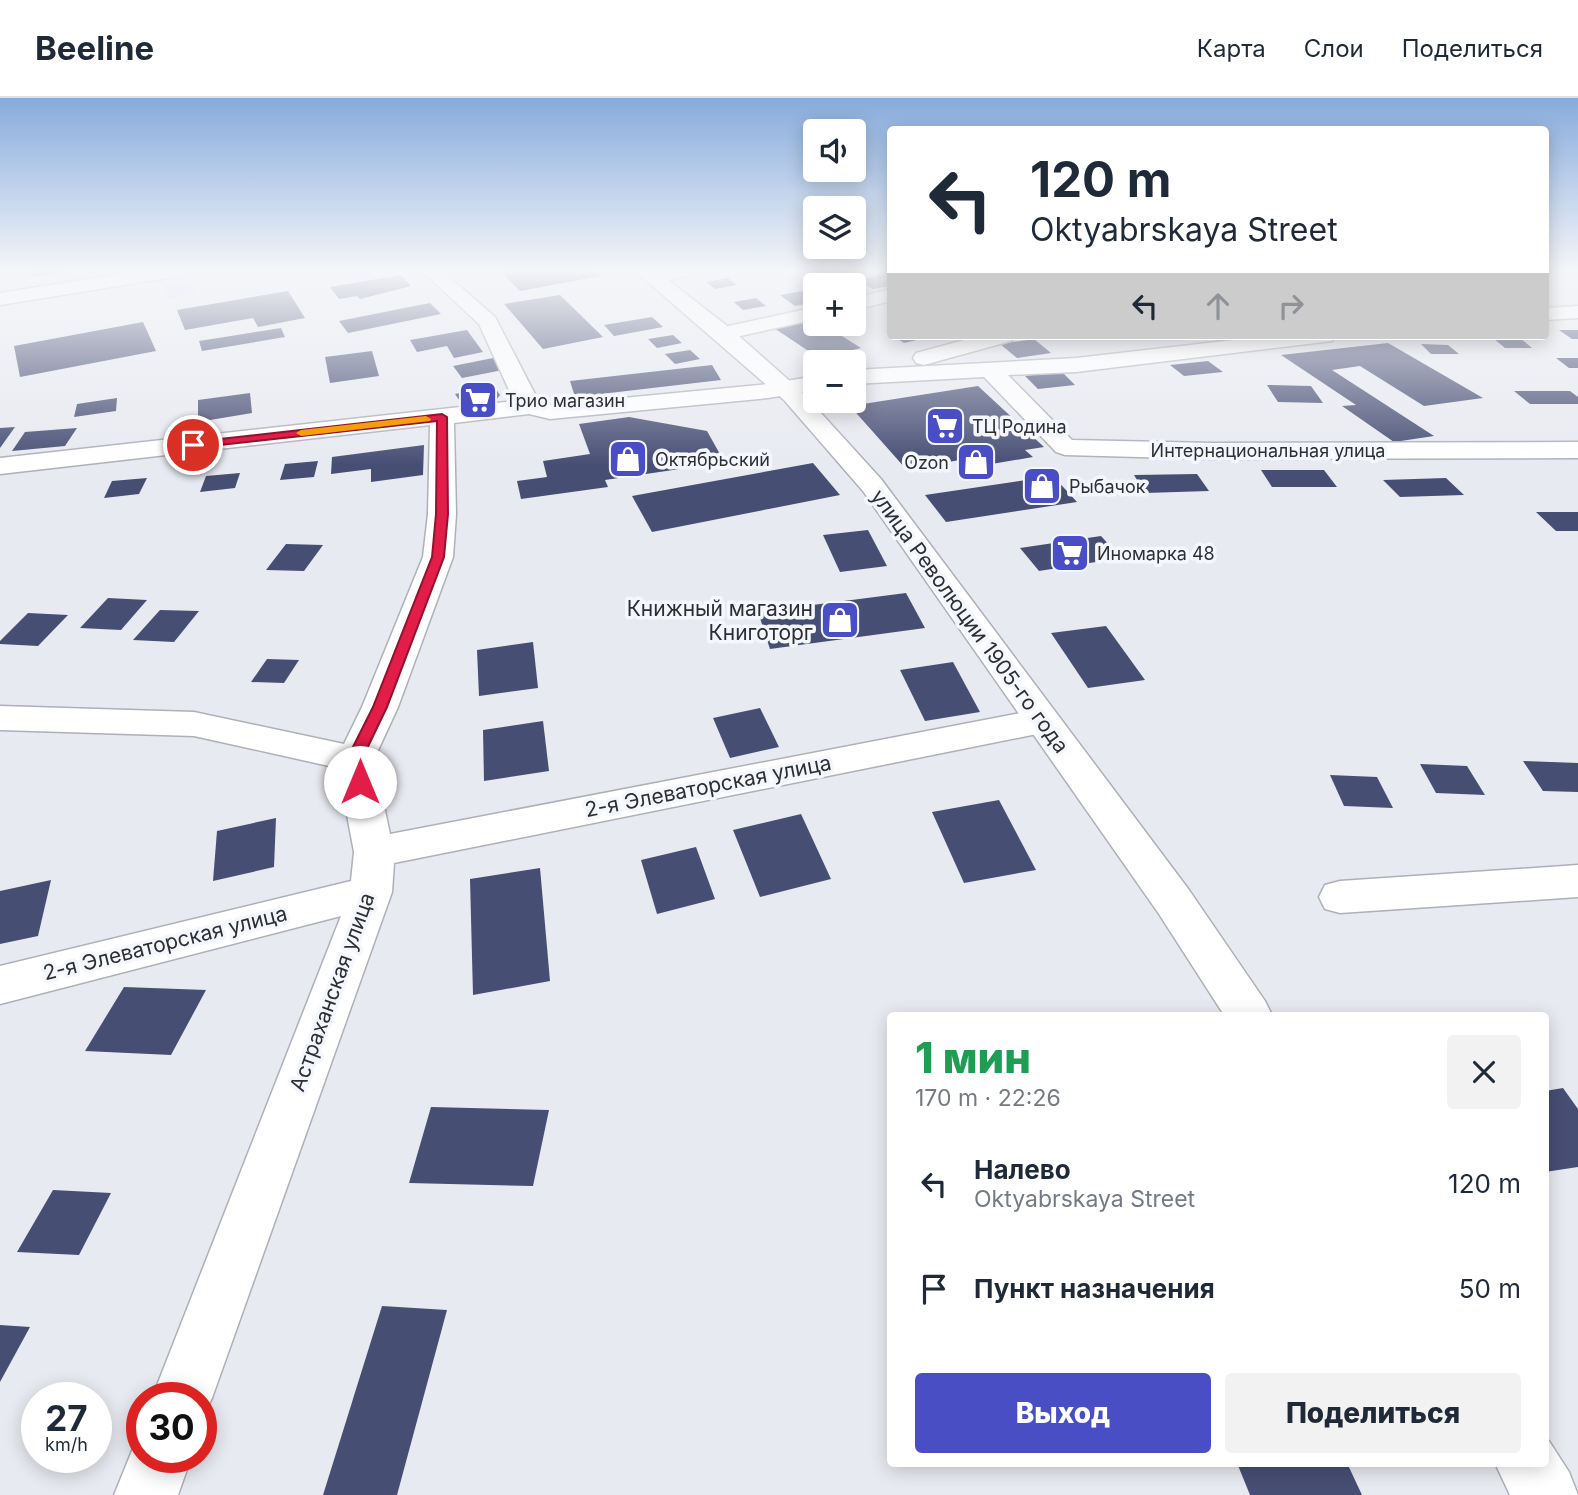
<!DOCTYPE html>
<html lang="ru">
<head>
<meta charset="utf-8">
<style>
	:root { --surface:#fff; --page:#f2f2f3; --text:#1f2937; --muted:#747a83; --line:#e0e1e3; --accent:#4a4ec4 }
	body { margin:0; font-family:Inter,sans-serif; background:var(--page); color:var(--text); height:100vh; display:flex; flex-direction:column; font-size:26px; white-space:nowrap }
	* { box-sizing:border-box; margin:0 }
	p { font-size:23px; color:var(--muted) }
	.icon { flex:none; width:38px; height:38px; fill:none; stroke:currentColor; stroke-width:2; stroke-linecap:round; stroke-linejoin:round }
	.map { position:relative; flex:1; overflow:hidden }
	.panel { position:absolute; left:887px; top:914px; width:662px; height:455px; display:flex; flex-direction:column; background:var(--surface); border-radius:7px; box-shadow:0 4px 18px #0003 }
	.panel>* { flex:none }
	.hud { position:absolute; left:887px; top:28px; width:662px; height:214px; border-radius:7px; box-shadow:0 4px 18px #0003; background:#fff; color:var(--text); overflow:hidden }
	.controls { position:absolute; left:803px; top:21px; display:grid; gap:14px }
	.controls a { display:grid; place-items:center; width:63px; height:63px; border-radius:7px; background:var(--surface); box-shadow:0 4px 18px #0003; font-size:35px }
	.speed { position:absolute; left:21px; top:1284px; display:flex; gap:14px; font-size:35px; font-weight:700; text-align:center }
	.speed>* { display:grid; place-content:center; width:91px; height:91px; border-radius:50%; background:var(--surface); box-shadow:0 4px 18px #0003; line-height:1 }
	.speed small { font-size:18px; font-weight:400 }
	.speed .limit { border:10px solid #d22; background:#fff; color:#111 }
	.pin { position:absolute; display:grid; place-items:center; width:60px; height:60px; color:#fff; margin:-30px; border:4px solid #fff; border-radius:50%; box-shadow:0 2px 7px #0007 }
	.me { position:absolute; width:77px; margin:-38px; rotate:0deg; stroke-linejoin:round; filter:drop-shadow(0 0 5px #0008) }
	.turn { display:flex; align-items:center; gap:24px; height:147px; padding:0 28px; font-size:32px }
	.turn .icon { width:91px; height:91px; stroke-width:2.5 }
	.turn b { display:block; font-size:49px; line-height:60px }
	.lanes { display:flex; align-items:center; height:66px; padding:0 28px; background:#0003; justify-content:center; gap:35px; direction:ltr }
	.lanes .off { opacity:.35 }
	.round { display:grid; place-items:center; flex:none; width:74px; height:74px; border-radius:7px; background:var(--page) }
	.overview { display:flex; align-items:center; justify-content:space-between; height:119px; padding:0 28px }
	h1 { font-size:42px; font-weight:800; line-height:52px; color:#1e9e55 }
	.action { display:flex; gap:14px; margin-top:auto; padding:14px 28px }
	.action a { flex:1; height:80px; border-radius:7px; background:var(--accent); color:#fff; font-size:28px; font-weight:800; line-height:80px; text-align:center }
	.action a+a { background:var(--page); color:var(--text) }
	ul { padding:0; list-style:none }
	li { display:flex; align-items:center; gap:21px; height:105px; padding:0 28px }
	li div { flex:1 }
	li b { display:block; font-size:26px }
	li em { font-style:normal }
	header { display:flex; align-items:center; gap:42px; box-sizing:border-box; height:98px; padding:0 35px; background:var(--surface); border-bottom:2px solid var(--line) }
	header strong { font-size:33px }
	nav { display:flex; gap:38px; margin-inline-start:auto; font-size:24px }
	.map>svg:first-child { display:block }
</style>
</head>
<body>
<header>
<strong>Beeline</strong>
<nav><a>Карта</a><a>Слои</a><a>Поделиться</a></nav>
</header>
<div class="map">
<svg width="1578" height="1397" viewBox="0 0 1578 1397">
	<rect width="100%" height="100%" fill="#e8eaf1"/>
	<polygon fill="#d2dafd" points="170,182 191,183 196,195 169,201 161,185"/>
	<g fill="#474e74">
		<polygon points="32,172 71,172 71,173 32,179"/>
		<polygon points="593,172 601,178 520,193 500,173"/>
		<polygon points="888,175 891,188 873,191 857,182"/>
		<polygon points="401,177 411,188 360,201 357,198 339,201 330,189"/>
		<polygon points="728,180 737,187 715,191 706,184"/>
		<polygon points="288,193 305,220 258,229 253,220 185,232 177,212"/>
		<polygon points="803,193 816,204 795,208 780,197"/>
		<polygon points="560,197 603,239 543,251 504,206"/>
		<polygon points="756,200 766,208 743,212 734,204"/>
		<polygon points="430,205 441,216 348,235 339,223"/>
		<polygon points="652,219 663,229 614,238 604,227"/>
		<polygon points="816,221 816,226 823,226 861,250 819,260 774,230"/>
		<polygon points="143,224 156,253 20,279 14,248"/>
		<polygon points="281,230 285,239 202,253 199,243"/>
		<polygon points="467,232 483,254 454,260 447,248 417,254 410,242"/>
		<polygon points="1559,232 1578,232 1578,241 1572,241"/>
		<polygon points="673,237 682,245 657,250 648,241"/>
		<polygon points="893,238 929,238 929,239 904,245"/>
		<polygon points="1493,240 1520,240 1532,250 1505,250"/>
		<polygon points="1034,241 1051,255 1017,260 1000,246"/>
		<polygon points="1388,245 1483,300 1424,308 1360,268 1332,272 1434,338 1394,344 1342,308 1356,307 1281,257"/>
		<polygon points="1421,246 1448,247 1459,256 1431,256"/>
		<polygon points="690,252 700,261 675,266 665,256"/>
		<polygon points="372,253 379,278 330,285 325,259"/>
		<polygon points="493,260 503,272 462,280 453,268"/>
		<polygon points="1556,260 1578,260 1578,270 1569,270"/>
		<polygon points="1208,263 1223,274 1184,278 1170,267"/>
		<polygon points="712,267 721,282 575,299 570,283"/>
		<polygon points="1062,274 1075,287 1038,291 1025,278"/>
		<polygon points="1267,287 1311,288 1323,305 1278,304"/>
		<polygon points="494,288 500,297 493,306 466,312 455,296"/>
		<polygon points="978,288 1044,349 1025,352 1033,359 968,370 960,362 906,371 850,308"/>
		<polygon points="1514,293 1570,293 1578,299 1578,306 1530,306"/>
		<polygon points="250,295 252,315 198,324 198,302"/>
		<polygon points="117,300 116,313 74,319 77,306"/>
		<polygon points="629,319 707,333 721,358 704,360 707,367 605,382 608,389 521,401 517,383 547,379 543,363 590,356 579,326"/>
		<polygon points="15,329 0,350 0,330"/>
		<polygon points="77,330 65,348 12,353 25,334"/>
		<polygon points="424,347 423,377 371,384 371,371 331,376 332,359"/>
		<polygon points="318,363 314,379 280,382 285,366"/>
		<polygon points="813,365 840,397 652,434 632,398"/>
		<polygon points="1261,372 1324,372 1337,389 1272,389"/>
		<polygon points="240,375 235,390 200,394 206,378"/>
		<polygon points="1197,376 1209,393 1145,395 1134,377"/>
		<polygon points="1053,378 1077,404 946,424 925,397"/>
		<polygon points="147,380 139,396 104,400 112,383"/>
		<polygon points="1446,380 1464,397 1400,399 1383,382"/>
		<polygon points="1536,414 1578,414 1578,433 1556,433"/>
		<polygon points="868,432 887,468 840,474 823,437"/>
		<polygon points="1101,438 1121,460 1039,473 1020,450"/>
		<polygon points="286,446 323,447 304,473 266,472"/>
		<polygon points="906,495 925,530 770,551 758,514"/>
		<polygon points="108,500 147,502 121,532 80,530"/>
		<polygon points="160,512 199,513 174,544 133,542"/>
		<polygon points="28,515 68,517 38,548 0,546 0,543"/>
		<polygon points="1106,528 1145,582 1088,590 1051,535"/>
		<polygon points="533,544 538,590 479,598 477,552"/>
		<polygon points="267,561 299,562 284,585 251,584"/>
		<polygon points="953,564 980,614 925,623 900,572"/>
		<polygon points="760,610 779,649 730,660 713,620"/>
		<polygon points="543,623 549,673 484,683 483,632"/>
		<polygon points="1523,663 1578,665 1578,694 1543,693"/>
		<polygon points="1420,666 1467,668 1485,697 1436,695"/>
		<polygon points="1330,677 1377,679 1393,710 1344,708"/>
		<polygon points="999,702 1036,772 964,785 932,714"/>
		<polygon points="801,716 831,781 760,799 733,732"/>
		<polygon points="276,720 274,769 213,783 217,733"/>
		<polygon points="696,749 715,801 657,816 641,762"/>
		<polygon points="540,770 550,883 473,897 470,781"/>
		<polygon points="51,782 38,838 0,846 0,793"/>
		<polygon points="124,889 206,892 171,957 85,953"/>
		<polygon points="1563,990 1578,1011 1578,1069 1545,1074 1545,993"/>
		<polygon points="431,1009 549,1012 533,1088 409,1085"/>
		<polygon points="53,1092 111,1095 79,1157 17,1154"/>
		<polygon points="382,1208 447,1212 397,1397 323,1397"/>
		<polygon points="0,1227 30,1229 0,1284"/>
		<polygon points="1237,1365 1347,1365 1362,1397 1250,1397"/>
	</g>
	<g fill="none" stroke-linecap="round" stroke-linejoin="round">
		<g stroke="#aeb0b7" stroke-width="3">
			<g id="minor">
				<polygon points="146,172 189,172 180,178 0,207 0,195"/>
				<polygon points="421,172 441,172 495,219 539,304 550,307 768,286 816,278 816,292 768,300 550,321 529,316 454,325 456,416 453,459 398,609 374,661 390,736 1042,611 1055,615 1060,623 1055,631 1042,635 394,765 392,794 212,1300 201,1323 201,1300 152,1300 341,818 0,906 0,868 351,783 354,754 338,670 194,638 0,632 0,608 194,614 344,646 362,609 423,459 428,416 430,327 0,376 0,360 514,303 479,226"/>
				<polygon points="660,172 698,172 696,176 653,185 643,179 646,175"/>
				<polygon points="891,191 891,203 854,212 854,200"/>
				<polygon points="1578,208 1578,220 1545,222 1545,210"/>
				<polygon points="816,209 816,221 723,242 715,241 712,236 715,231"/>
				<polygon points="979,238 1014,238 1011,243 924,267 916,265 913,260 916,255"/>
				<polygon points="1269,238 1335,238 1332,243 1324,244 1076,274 1008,277 1072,342 1212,345 1578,344 1578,360 1212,361 1065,357 1056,354 984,279 854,286 854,272 1076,260"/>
				<polygon points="1578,767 1578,799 1340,815 1325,811 1319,799 1325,787 1340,783"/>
				<polygon points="142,1336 142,1360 191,1360 178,1397 114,1397 138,1338"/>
			</g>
		</g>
		<g stroke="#aeb0b7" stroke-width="3">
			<g id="tertiary">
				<polygon points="634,172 655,172 731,231 800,292 881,381 1189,792 1265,903 1272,917 1224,917 1159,816 863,393 784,302"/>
				<polygon points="1545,1341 1549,1343 1569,1374 1578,1397 1510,1397 1495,1365 1545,1365"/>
			</g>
		</g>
		<use href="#minor" fill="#fff" fill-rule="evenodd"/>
		<use href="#tertiary" fill="#fff" fill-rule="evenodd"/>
	</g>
	<linearGradient id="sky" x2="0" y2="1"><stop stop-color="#87abdc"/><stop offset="0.47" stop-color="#f5f6f9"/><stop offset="1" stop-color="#f5f6f9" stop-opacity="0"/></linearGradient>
	<rect width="1578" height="367" fill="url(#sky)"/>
	<polygon fill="#e11d48" stroke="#92132f" stroke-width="2" points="442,316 447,319 448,416 444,459 387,609 362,661 367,684 360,690 352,684 347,661 373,609 432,459 436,416 437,323 193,350 188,347 193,344"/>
	<polygon fill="#f59e0b" points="426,318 431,321 430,323 301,338 296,335 301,332"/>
	<defs>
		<g id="supermarket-square" transform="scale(2.0125)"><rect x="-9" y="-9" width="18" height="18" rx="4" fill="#4a4ec4" stroke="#f5f7fe"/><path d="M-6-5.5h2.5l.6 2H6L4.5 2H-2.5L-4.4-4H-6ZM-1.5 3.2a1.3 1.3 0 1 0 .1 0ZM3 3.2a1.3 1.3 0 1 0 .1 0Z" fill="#fff"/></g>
		<g id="shop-square" transform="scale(2.0125)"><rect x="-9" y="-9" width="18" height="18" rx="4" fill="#4a4ec4" stroke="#f5f7fe"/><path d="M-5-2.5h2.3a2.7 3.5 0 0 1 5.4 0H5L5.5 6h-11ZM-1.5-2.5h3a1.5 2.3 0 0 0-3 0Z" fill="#fff"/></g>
	</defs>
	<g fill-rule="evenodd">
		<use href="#supermarket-square" x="478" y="302"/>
		<use href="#supermarket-square" x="945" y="328"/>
		<use href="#shop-square" x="628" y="361"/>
		<use href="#shop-square" x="976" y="364"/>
		<use href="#shop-square" x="1042" y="388"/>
		<use href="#supermarket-square" x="1070" y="455"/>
		<use href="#shop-square" x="840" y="522"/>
	</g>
	<g text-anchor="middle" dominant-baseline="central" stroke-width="7" stroke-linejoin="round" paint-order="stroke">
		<g font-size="18" fill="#2e2f31" stroke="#f5f7fe" text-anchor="start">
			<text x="505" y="302">Трио магазин</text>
			<text x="972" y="328">ТЦ Родина</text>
			<text x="655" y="361">Октябрьский</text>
			<text x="949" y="364" text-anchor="end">Ozon</text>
			<text x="1069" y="388">Рыбачок</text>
			<text x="1097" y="455">Иномарка 48</text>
		</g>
		<g font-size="18" fill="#2e2f31" stroke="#f5f7fe">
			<text x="1268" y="352">Интернациональная улица</text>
		</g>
		<g font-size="21" fill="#2e2f31" stroke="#f5f7fe" text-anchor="end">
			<text x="813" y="510">Книжный магазин<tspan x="813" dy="24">Книготорг</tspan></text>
		</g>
		<g font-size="21" fill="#2e2f31" stroke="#f5f7fe">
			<text transform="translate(970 523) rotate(54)">улица Революции 1905-го года</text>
			<text transform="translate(708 688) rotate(-11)">2-я Элеваторская улица</text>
			<text transform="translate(165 845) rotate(-14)">2-я Элеваторская улица</text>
			<text transform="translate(332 894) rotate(-70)">Астраханская улица</text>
		</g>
	</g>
</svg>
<div class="controls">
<a><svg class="icon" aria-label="sound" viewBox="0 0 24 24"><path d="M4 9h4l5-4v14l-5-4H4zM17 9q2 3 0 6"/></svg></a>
<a><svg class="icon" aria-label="layers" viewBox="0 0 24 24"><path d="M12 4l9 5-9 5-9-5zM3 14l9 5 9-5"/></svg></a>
<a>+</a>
<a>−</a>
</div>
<div class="speed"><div>27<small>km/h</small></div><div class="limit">30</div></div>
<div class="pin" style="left:193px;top:347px;background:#d93025"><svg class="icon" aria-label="arrive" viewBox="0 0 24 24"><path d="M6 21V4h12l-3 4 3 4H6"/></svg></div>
<svg class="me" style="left:360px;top:684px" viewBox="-20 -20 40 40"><circle r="19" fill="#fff"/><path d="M0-13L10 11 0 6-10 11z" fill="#e11d48"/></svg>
<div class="hud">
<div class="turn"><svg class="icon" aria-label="left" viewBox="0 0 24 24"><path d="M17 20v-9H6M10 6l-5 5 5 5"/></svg><div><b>120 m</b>Oktyabrskaya Street</div></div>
<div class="lanes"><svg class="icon" aria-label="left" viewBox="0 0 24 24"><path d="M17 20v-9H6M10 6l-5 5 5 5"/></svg><svg class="icon off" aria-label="ahead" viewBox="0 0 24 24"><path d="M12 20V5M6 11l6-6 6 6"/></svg><svg class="icon off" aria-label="right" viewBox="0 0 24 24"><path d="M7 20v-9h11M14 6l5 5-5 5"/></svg></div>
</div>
<section class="panel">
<div class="overview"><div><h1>1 мин</h1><p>170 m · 22:26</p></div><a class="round"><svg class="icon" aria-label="close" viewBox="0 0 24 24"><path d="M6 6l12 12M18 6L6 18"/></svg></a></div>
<ul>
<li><svg class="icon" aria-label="left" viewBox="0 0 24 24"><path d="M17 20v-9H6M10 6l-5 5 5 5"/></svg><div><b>Налево</b><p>Oktyabrskaya Street</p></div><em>120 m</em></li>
<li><svg class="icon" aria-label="arrive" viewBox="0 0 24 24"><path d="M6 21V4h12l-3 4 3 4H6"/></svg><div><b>Пункт назначения</b></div><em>50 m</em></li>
</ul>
<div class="action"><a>Выход</a><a>Поделиться</a></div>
</section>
</div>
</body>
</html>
